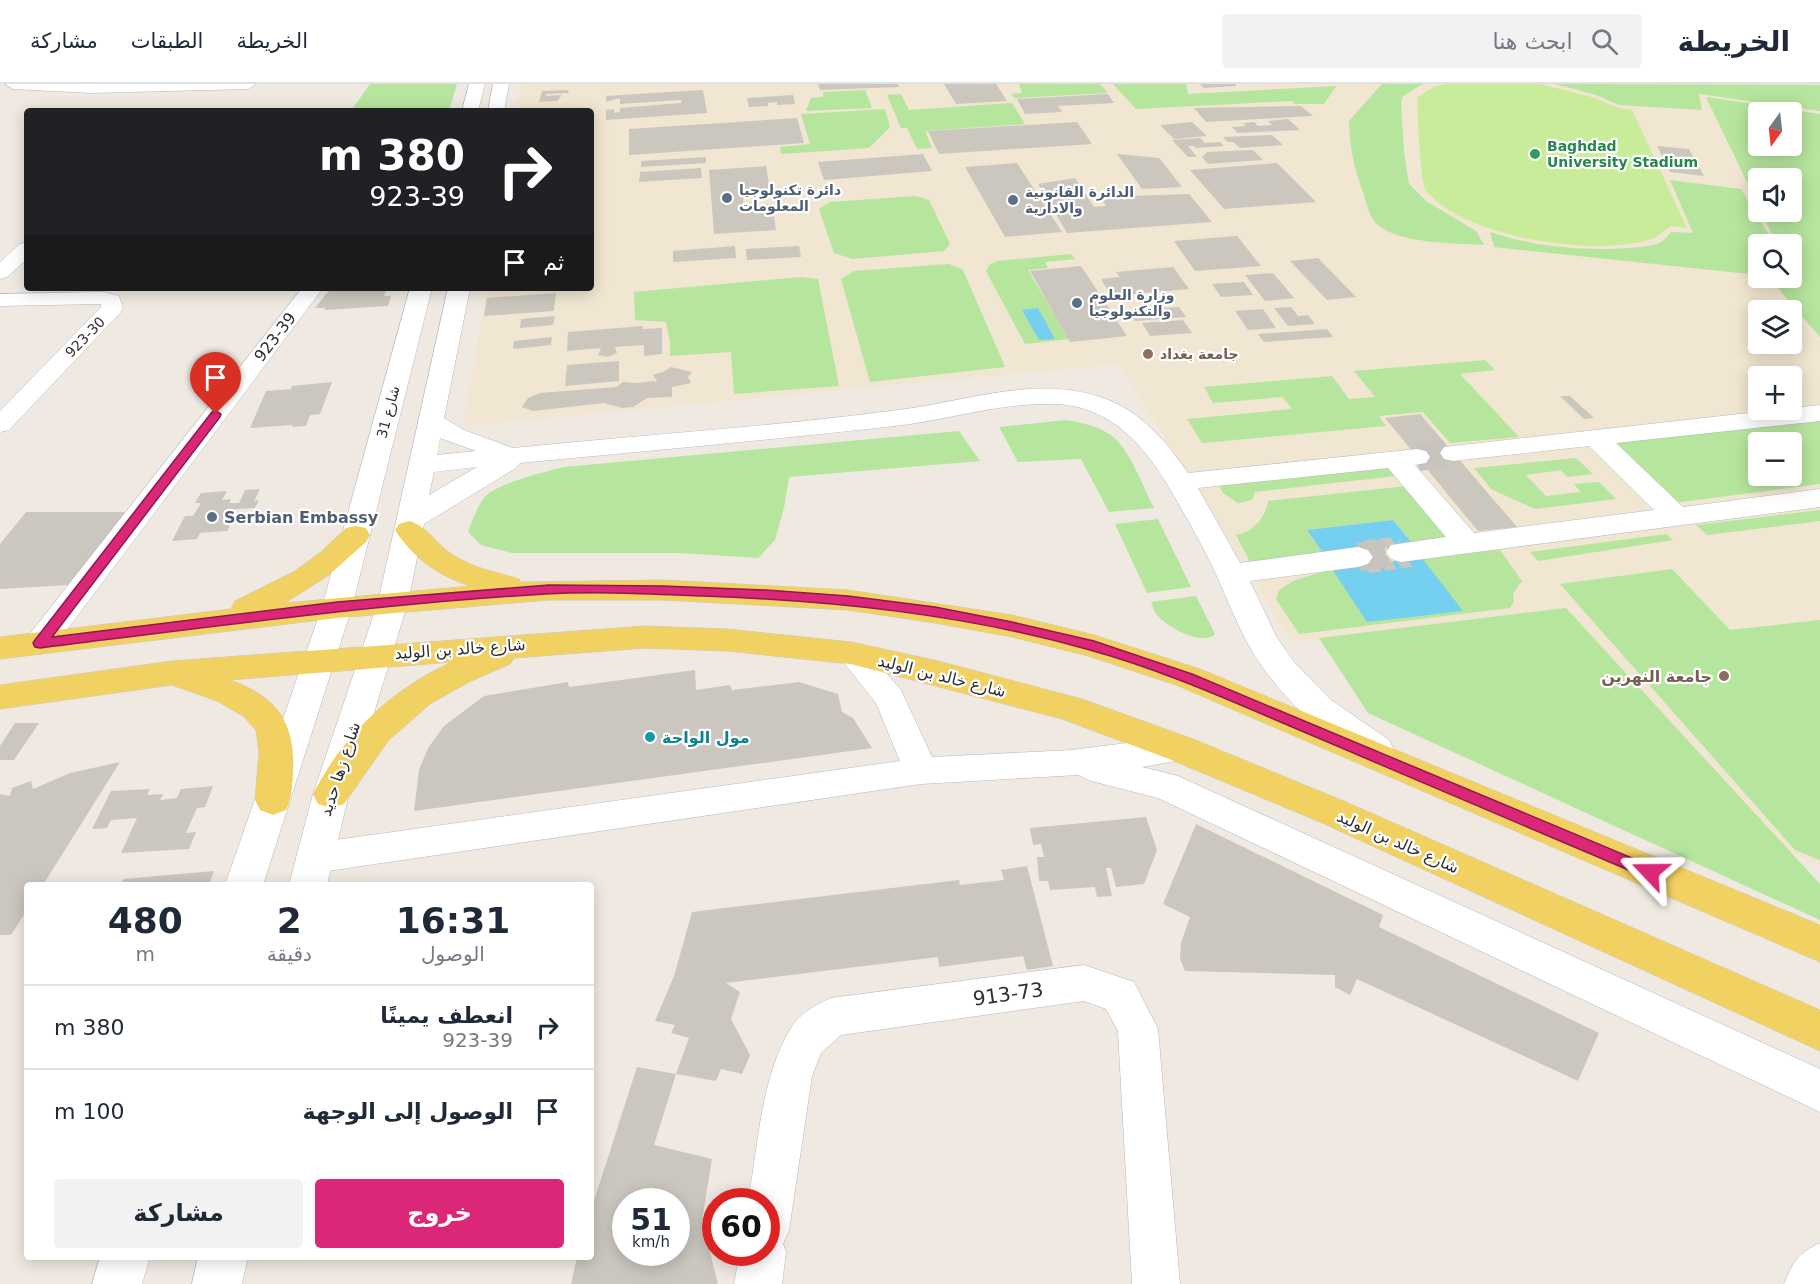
<!DOCTYPE html>
<html lang="ar">
<head>
<meta charset="utf-8">
<style>
	:root { --surface:#fff; --page:#f2f2f3; --text:#1f2937; --muted:#747a83; --line:#e0e1e3; --accent:#db2777 }
	body { margin:0; font-family:"DejaVu Sans",Vazirmatn,sans-serif; background:var(--page); color:var(--text); direction:rtl; height:100vh; display:flex; flex-direction:column; font-size:22px; white-space:nowrap }
	* { box-sizing:border-box; margin:0 }
	p { font-size:20px; color:var(--muted) }
	.icon { flex:none; width:33px; height:33px; fill:none; stroke:currentColor; stroke-width:2; stroke-linecap:round; stroke-linejoin:round }
	.map { position:relative; flex:1; overflow:hidden; direction:ltr }
	.drawer { position:absolute; left:24px; top:798px; width:570px; height:378px; display:flex; flex-direction:column; background:var(--surface); border-radius:6px; box-shadow:0 3px 15px #0003; direction:rtl }
	.drawer>* { flex:none }
	.guide { position:absolute; left:24px; top:24px; width:570px; height:183px; border-radius:6px; box-shadow:0 3px 15px #0003; direction:rtl; background:#202124; color:#fff; overflow:hidden }
	.needle { width:39px; rotate:195deg }
	.controls { position:absolute; left:1748px; top:18px; display:grid; gap:12px }
	.controls a { display:grid; place-items:center; width:54px; height:54px; border-radius:6px; background:var(--surface); box-shadow:0 3px 15px #0003; font-size:30px }
	.speed { position:absolute; left:612px; top:1104px; display:flex; gap:12px; font-size:30px; font-weight:700; text-align:center }
	.speed>* { display:grid; place-content:center; width:78px; height:78px; border-radius:50%; background:var(--surface); box-shadow:0 3px 15px #0003; line-height:1 }
	.speed small { font-size:15px; font-weight:400 }
	.speed .limit { border:9px solid #d22; background:#fff; color:#111 }
	.pin { position:absolute; display:grid; place-items:center; width:51px; height:51px; color:#fff; margin:-62px -26px; border-radius:50% 50% 50% 0; rotate:-45deg; box-shadow:0 0 6px #0007 }
	.pin .icon { rotate:45deg }
	.me { position:absolute; width:66px; margin:-33px; rotate:293deg; stroke-linejoin:round; filter:drop-shadow(0 0 4px #0008) }
	.turn { display:flex; align-items:center; gap:21px; height:126px; padding:0 30px; font-size:27px }
	.turn .icon { width:78px; height:78px; stroke-width:2.5 }
	.turn b { display:block; font-size:42px; line-height:51px }
	.then { display:flex; align-items:center; height:57px; padding:0 30px; background:#0003; gap:12px; font-size:22px }
	.eta { display:flex; justify-content:space-evenly; align-items:center; height:102px; text-align:center }
	.eta b { font-size:36px; font-weight:600; line-height:42px }
	.primary-button { display:flex; gap:12px; margin-top:auto; padding:12px 30px }
	.primary-button a { flex:1; height:69px; border-radius:6px; background:var(--accent); color:#fff; font-size:24px; font-weight:600; line-height:69px; text-align:center }
	.primary-button a+a { background:var(--page); color:var(--text) }
	ul { padding:0; list-style:none }
	li { display:flex; align-items:center; gap:18px; height:84px; padding:0 30px; border-top:2px solid var(--line) }
	li div { flex:1 }
	li b { display:block; font-size:22px }
	li em { font-style:normal }
	header { display:flex; align-items:center; gap:36px; box-sizing:border-box; height:84px; padding:0 30px; background:var(--surface); border-bottom:2px solid var(--line) }
	header strong { font-size:28px }
	nav { display:flex; gap:33px; margin-inline-start:auto; font-size:21px }
	.search { width:420px; height:54px; background:var(--page); display:flex; align-items:center; gap:15px; box-sizing:border-box; padding:0 21px; border-radius:6px; color:var(--muted); font-size:22px }
	.map>svg:first-child { display:block }
</style>
</head>
<body>
<header>
<strong>الخريطة</strong>
<div class="search"><svg class="icon" aria-label="search" viewBox="0 0 24 24"><circle cx="10" cy="10" r="6"/><path d="M15 15l6 6"/></svg>ابحث هنا</div>
<nav><a>الخريطة</a><a>الطبقات</a><a>مشاركة</a></nav>
</header>
<div class="map">
<svg width="1820" height="1200" viewBox="0 0 1820 1200">
	<rect width="100%" height="100%" fill="#efe9e1"/>
	<path fill="#f0e6d1" fill-rule="evenodd" d="M521,0H1820V782L1790,770L1566,524L1291,558L1119,280L463,342L487,204H591V27H517ZM1758,28H1791V62H1758ZM1758,94H1791V128H1758ZM1758,160H1791V194H1758ZM1758,226H1791V260H1758ZM1758,292H1791V326H1758ZM1758,358H1791V392H1758Z"/>
	<g fill="#b6e59e" fill-rule="evenodd">
		<polygon points="370,0 457,0 449,27 351,27"/>
		<polygon points="1019,0 1100,0 1108,9 1014,14 1011,10 1022,9"/>
		<polygon points="1113,0 1186,0 1188,10 1336,2 1324,20 1295,20 1292,17 1136,25"/>
		<path d="M1382,0H1423L1403,12L1401,17L1404,68L1409,100L1426,117L1476,147L1484,161C1456,159 1396,160 1376,139C1368,131 1366,116 1362,105C1353,79 1350,64 1349,37Z"/>
		<polygon points="1555,0 1820,1 1820,27 1699,10 1702,26 1619,21 1596,11"/>
		<polygon points="865,6 872,24 806,27 811,14 823,13 823,8"/>
		<polygon points="901,10 909,26 1012,19 1025,40 925,47 932,64 917,65 907,44 901,44 887,11"/>
		<path d="M1706,13L1820,30V253L1769,194H1791V160H1777L1761,128H1791V94H1758V121ZM1758,28H1791V62H1758Z"/>
		<polygon points="885,25 890,43 869,64 781,70 780,63 810,60 801,30"/>
		<path d="M1670,96L1741,105L1774,160H1758V191L1494,163L1490,148C1535,163 1582,167 1629,164C1638,163 1653,163 1661,158C1665,156 1668,151 1671,148L1693,149Z"/>
		<polygon points="916,112 929,116 950,160 944,167 852,175 834,169 819,125 830,118"/>
		<polygon points="1071,170 1075,175 1045,178 1048,184 1028,186 1069,255 1025,260 986,187 989,181 997,177"/>
		<polygon points="949,180 963,186 1005,283 870,298 841,195 854,187"/>
		<polygon points="801,193 818,195 839,302 734,310 731,268 670,272 670,258 666,238 635,236 634,208"/>
		<polygon points="1485,276 1495,286 1460,290 1519,353 1450,359 1423,328 1379,332 1386,342 1202,359 1187,335 1292,325 1283,313 1213,319 1204,303 1332,292 1349,315 1375,313 1354,287"/>
		<path d="M1820,335V400L1673,419L1613,358ZM1758,358H1791V392H1758Z"/>
		<path d="M1067,336C1082,339 1098,342 1111,351C1130,365 1143,403 1154,424L1109,428L1081,375L1018,378L999,343Z"/>
		<path d="M959,347L980,377L789,393L784,424L775,456L758,474L680,469H512L481,461L468,448C473,436 476,425 484,414C496,399 545,388 564,383Z"/>
		<polygon points="1576,374 1593,390 1567,393 1561,386 1526,391 1546,412 1581,408 1574,400 1599,398 1616,415 1535,425 1491,405 1474,384"/>
		<polygon points="1389,383 1396,392 1255,408 1252,416 1238,419 1223,409 1218,399"/>
		<path d="M1407,402L1445,453L1411,458L1393,436L1307,446L1323,469L1250,478L1236,451C1253,448 1265,435 1268,417Z"/>
		<polygon points="1820,426 1820,437 1707,451 1696,441"/>
		<polygon points="1158,435 1191,503 1147,509 1115,440"/>
		<polygon points="1666,450 1673,456 1538,477 1530,468"/>
		<polygon points="1500,466 1522,497 1513,509 1514,517 1510,524 1299,550 1276,515 1279,506 1295,496 1332,485 1462,527 1422,474"/>
		<polygon points="1672,485 1730,546 1820,536 1820,776 1795,766 1560,500"/>
		<path d="M1196,512L1215,550C1203,563 1167,543 1157,531C1154,528 1153,522 1151,518Z"/>
		<polygon points="1566,524 1820,800 1820,836 1368,629 1319,554"/>
	</g>
	<path fill="#c9ec9a" d="M1445,0H1540L1595,14L1619,24L1632,26L1687,144L1671,142C1665,146 1658,153 1651,155C1598,174 1460,153 1426,106C1420,97 1418,30 1417,14L1433,3Z"/>
	<g fill="#75cff0">
		<polygon points="1038,224 1055,255 1039,256 1022,226"/>
		<polygon points="1393,436 1411,458 1323,469 1307,446"/>
		<polygon points="1422,474 1463,527 1367,538 1332,485"/>
	</g>
	<g fill="#cbc7bf" fill-rule="evenodd">
		<polygon points="818,0 898,0 899,3 820,6"/>
		<polygon points="944,0 996,0 1007,17 956,20"/>
		<polygon points="1200,0 1236,0 1236,2 1204,4"/>
		<polygon points="569,6 568,9 546,10 546,12 562,11 557,17 539,18 542,7"/>
		<polygon points="703,6 707,29 606,36 606,26 614,25 614,29 620,28 620,24 681,19 681,16 620,20 620,14 606,18 606,12"/>
		<polygon points="1108,10 1114,19 1058,22 1062,28 1025,30 1017,15"/>
		<polygon points="793,11 795,20 777,21 777,18 768,19 768,22 749,23 747,14"/>
		<polygon points="1301,22 1313,32 1206,38 1194,24"/>
		<polygon points="797,34 804,59 629,71 629,45"/>
		<polygon points="1288,35 1300,46 1238,49 1232,43 1246,42 1243,39 1254,38 1258,42 1272,41 1268,37"/>
		<polygon points="1077,38 1092,60 939,70 928,47"/>
		<polygon points="1192,38 1207,52 1174,55 1160,41"/>
		<polygon points="1272,51 1283,61 1240,64 1233,58 1228,58 1223,53"/>
		<polygon points="1200,54 1205,59 1220,58 1224,62 1196,64 1194,62 1188,62 1197,73 1188,73 1172,56"/>
		<polygon points="1657,62 1689,65 1704,92 1670,88"/>
		<polygon points="1253,66 1263,76 1208,80 1202,73 1207,68"/>
		<polygon points="923,70 932,87 824,96 818,78"/>
		<polygon points="1117,70 1159,74 1182,103 1142,105"/>
		<polygon points="706,73 706,79 641,83 641,77"/>
		<polygon points="1017,79 1062,148 1005,153 965,83"/>
		<polygon points="1277,79 1316,118 1224,125 1190,86"/>
		<polygon points="766,82 770,106 742,108 744,122 772,120 776,146 714,150 709,86"/>
		<polygon points="701,84 702,94 639,98 640,88"/>
		<polygon points="1075,94 1094,123 1106,122 1100,113 1189,110 1212,138 1067,149 1038,100"/>
		<polygon points="1237,152 1261,182 1195,187 1174,157"/>
		<polygon points="735,162 736,174 673,178 673,167"/>
		<polygon points="799,162 801,173 747,176 746,165"/>
		<polygon points="1318,174 1356,213 1327,216 1290,177"/>
		<polygon points="1081,182 1127,252 1070,258 1030,187"/>
		<polygon points="1173,183 1189,205 1111,212 1101,195 1120,193 1116,188"/>
		<polygon points="1273,189 1294,214 1265,217 1245,191"/>
		<polygon points="1244,198 1253,211 1221,213 1212,200"/>
		<polygon points="331,204 381,204 380,207 386,207 384,212 391,212 388,222 325,226 325,224 315,224"/>
		<polygon points="556,209 554,227 484,232 487,214"/>
		<polygon points="1179,223 1186,233 1135,237 1129,226"/>
		<polygon points="1291,223 1298,232 1308,231 1315,240 1288,242 1274,224"/>
		<polygon points="1263,225 1276,244 1248,246 1235,227"/>
		<polygon points="555,232 553,241 520,244 521,235"/>
		<polygon points="1183,236 1192,249 1150,252 1142,239"/>
		<polygon points="643,242 643,245 662,244 662,270 644,272 644,261 615,263 617,269 608,273 598,271 601,264 567,267 568,248"/>
		<polygon points="1327,245 1333,253 1264,258 1258,250"/>
		<polygon points="552,253 551,261 513,265 514,257"/>
		<polygon points="619,277 619,297 565,302 567,281"/>
		<polygon points="671,283 692,288 688,293 691,299 672,303 672,313 647,314 633,323 622,324 604,319 533,327 522,323 528,314 540,309 616,303 623,298 635,299 655,297 655,299 657,297 653,291 663,288"/>
		<polygon points="332,298 320,330 310,331 306,342 292,343 293,341 250,344 266,307 291,305 292,302"/>
		<polygon points="1560,312 1570,312 1594,334 1584,335"/>
		<polygon points="1420,330 1517,443 1478,447 1385,334"/>
		<polygon points="260,405 254,417 259,416 255,424 235,425 231,433 235,433 227,447 200,449 197,455 172,457 185,432 193,432 201,419 195,419 201,409 227,407 222,416 231,415 229,419 239,419 245,406"/>
		<polygon points="26,428 125,428 69,501 0,505 0,460"/>
		<polygon points="1390,453 1400,467 1389,468 1379,455"/>
		<polygon points="1374,455 1376,457 1385,469 1373,471 1363,457"/>
		<polygon points="1402,469 1413,483 1402,484 1391,471"/>
		<polygon points="1386,471 1389,474 1397,485 1386,487 1375,473"/>
		<polygon points="1371,473 1381,486 1381,488 1370,489 1359,475"/>
		<polygon points="695,586 696,606 730,601 732,606 799,598 838,610 842,628 853,634 872,664 414,727 419,686 428,664 444,642 484,612 568,598 569,603"/>
		<polygon points="15,639 39,639 14,676 0,676 0,662"/>
		<polygon points="120,678 43,801 27,801 27,826 11,851 0,851 0,710 10,712 12,704 31,697 33,705 70,689"/>
		<polygon points="213,702 205,723 197,724 186,749 196,748 189,765 121,769 137,734 111,736 107,744 92,745 111,707 150,705 147,711 163,710 160,716 177,714 181,705"/>
		<polygon points="1146,733 1157,766 1144,800 1116,803 1111,784 1106,784 1112,812 1097,813 1095,803 1050,806 1048,797 1039,797 1037,773 1044,773 1041,760 1033,761 1030,744"/>
		<polygon points="1196,740 1383,831 1379,843 1599,949 1578,997 1357,895 1350,911 1335,903 1335,891 1185,887 1180,875 1181,859 1190,833 1163,820"/>
		<path d="M1027,782L1053,882L1027,886L1023,872L939,883L938,873L726,899L740,908L731,935L750,971L742,990L721,985L716,997L676,990L654,1061L712,1075L702,1136L718,1200H571L577,1173H591V1126L637,983L676,990L689,954L671,949L675,941L655,937L674,892L692,828L959,796L960,801L1004,796L1001,786ZM626,1118H676V1168H626Z"/>
		<polygon points="214,787 209,801 121,801 123,795"/>
	</g>
	<g fill="none" stroke-linecap="round" stroke-linejoin="round">
		<g stroke="#c8c4bd" stroke-width="28" stroke-dasharray="28 14" stroke-linecap="butt">
			<polyline points="1417,373 1453,369"/>
			<polyline points="1358,473 1401,468"/>
		</g>
		<g stroke="#b4b7c1" stroke-width="1">
			<g id="minor">
				<polygon points="5,0 256,0 248,5 91,9 13,5"/>
				<polygon points="27,158 27,175 7,193 0,195 0,178 20,160"/>
				<polygon points="302,204 323,204 51,567 40,570 29,567 25,559 29,551"/>
				<polygon points="104,208 119,212 123,224 120,229 9,346 0,348 0,327 101,223 101,220 0,222 0,210"/>
				<polygon points="851,558 862,561 901,606 932,673 1072,666 1181,652 1193,656 1198,665 1193,674 1142,683 1178,692 1820,985 1820,1028 1158,714 1091,697 1078,691 921,700 314,789 301,785 296,774 301,763 314,759 900,677 876,619 836,569 840,561"/>
				<path d="M1084,881L1134,898L1158,945L1180,1200H1132L1118,947L1106,925L1084,917L841,951L821,969L812,992L789,1146L783,1160L786,1168L782,1200H734L740,1168H766V1118H748C758,1063 761,992 791,944C799,930 817,920 831,914Z"/>
				<path d="M1820,1159V1200H1784C1793,1178 1798,1169 1820,1159Z"/>
			</g>
		</g>
		<g stroke="#b4b7c1" stroke-width="1">
			<g id="tertiary">
				<polygon points="469,0 485,0 478,27 462,27"/>
				<polygon points="493,0 509,0 504,27 488,27"/>
				<polygon points="410,204 432,204 352,523 263,801 225,801 322,523"/>
				<path d="M448,204H470L444,334L464,346L513,364C641,351 770,343 898,326C964,318 1034,291 1100,313C1139,325 1166,357 1188,389L1417,365L1426,367L1430,373L1426,379L1415,381L1474,449L1654,426L1589,362L1453,377L1444,375L1440,369L1444,363L1820,321V337L1616,359L1683,423L1820,405V423L1401,478L1391,475L1386,468L1391,461L1446,453L1388,384L1198,404L1240,479L1358,463L1368,466L1373,473L1368,480L1358,483L1250,497L1276,552L1294,578L1331,616L1389,656L1394,666L1389,676C1370,682 1358,672 1342,661C1307,636 1276,606 1254,570C1238,544 1228,516 1215,488C1201,458 1184,429 1167,400C1153,377 1136,354 1112,338C1093,326 1074,320 1052,320C998,319 948,336 895,342C770,356 645,367 520,379L516,384L424,440L408,518L349,710L327,801H289L313,710L378,518ZM440,354L476,367L437,371ZM477,383L429,411L434,388Z"/>
				<polygon points="100,1173 150,1173 142,1200 92,1200"/>
				<polygon points="198,1173 248,1173 242,1200 192,1200"/>
			</g>
		</g>
		<g stroke="#c9c9c9" stroke-width="1">
			<g id="primary">
				<path d="M409,437C426,441 437,461 453,471C473,484 496,488 519,495L521,498L663,496L848,506L1012,531L1094,551L1200,585L1820,841V878L1176,601L1088,572L1012,553L935,539L848,526L663,516H549L337,534L0,575V553L231,525L235,517L295,487L321,468L346,444L356,442L366,444L370,451L366,458L329,491L285,519L470,502C439,492 413,474 395,446L399,440Z"/>
				<path d="M645,542L727,545L851,558L938,577L1082,615L1193,655L1346,718L1820,926V967L1320,738L1169,675L1062,635L851,580L727,567L645,564L514,574L510,580L469,598L430,620L388,657L344,720L331,724L318,720L313,710C343,651 392,605 452,578L230,596C278,613 296,639 293,690C292,703 292,715 286,726L273,731L260,726L255,716L259,668L256,646L243,632L217,617L172,601L0,625V601L172,577Z"/>
			</g>
		</g>
		<use href="#minor" fill="#fff" fill-rule="evenodd"/>
		<use href="#tertiary" fill="#fff" fill-rule="evenodd"/>
		<use href="#primary" fill="#f2d163" fill-rule="evenodd"/>
	</g>
	<path fill="#db2777" stroke="#8e194d" stroke-width="1.5" d="M216,327L221,330L220,333L52,553L337,518L549,501L663,502L766,506L848,512L935,523L1012,538L1094,557L1192,590L1656,784L1658,788L1656,793L1650,795L1645,793C1537,747 1430,702 1323,656C1246,624 1170,588 1090,566C964,530 834,517 703,512C651,510 597,507 545,510C376,520 208,543 40,564L35,563L33,559L35,556L212,328Z"/>
	<circle fill="#2e9e5b" stroke="#fff" stroke-width="2" cx="1535" cy="70" r="6"/>
	<g fill="#5c6f8a" stroke="#fff" stroke-width="2">
		<circle cx="727" cy="114" r="6"/>
		<circle cx="1013" cy="116" r="6"/>
		<circle cx="1077" cy="219" r="6"/>
		<circle cx="212" cy="433" r="6"/>
	</g>
	<g fill="#8d6e63" stroke="#fff" stroke-width="2">
		<circle cx="1148" cy="270" r="6"/>
		<circle cx="1724" cy="592" r="6"/>
	</g>
	<circle fill="#0f9aa8" stroke="#fff" stroke-width="2" cx="650" cy="653" r="6"/>
	<g text-anchor="middle" dominant-baseline="central" stroke-width="4.5" stroke-linejoin="round" paint-order="stroke">
		<g font-size="14" font-weight="bold" fill="#27864d" stroke="#fff" text-anchor="start">
			<text x="1547" y="62">Baghdad<tspan x="1547" dy="16">University Stadium</tspan></text>
		</g>
		<g font-size="14" font-weight="bold" fill="#4e5e75" stroke="#fff" text-anchor="start">
			<text x="739" y="106">دائرة تكنولوجيا<tspan x="739" dy="16">المعلومات</tspan></text>
			<text x="1025" y="108">الدائرة القانونية<tspan x="1025" dy="16">والادارية</tspan></text>
			<text x="1089" y="211">وزارة العلوم<tspan x="1089" dy="16">والتكنولوجيا</tspan></text>
		</g>
		<g font-size="14" fill="#2e2e2e" stroke="#fff">
			<text transform="translate(85 253) rotate(-46)">923-30</text>
			<text transform="translate(388 328) rotate(-75)">شارع 31</text>
		</g>
		<g font-size="14" font-weight="bold" fill="#785e54" stroke="#fff" text-anchor="start">
			<text x="1160" y="270">جامعة بغداد</text>
		</g>
		<g font-size="16" fill="#2e2e2e" stroke="#fff">
			<text transform="translate(275 253) rotate(-52)">923-39</text>
			<text transform="translate(460 565) rotate(-4)">شارع خالد بن الوليد</text>
			<text transform="translate(942 592) rotate(14)">شارع خالد بن الوليد</text>
			<text transform="translate(340 685) rotate(-72)">شارع زها حديد</text>
			<text transform="translate(1398 758) rotate(24)">شارع خالد بن الوليد</text>
		</g>
		<g font-size="16" font-weight="bold" fill="#4e5e75" stroke="#fff" text-anchor="start">
			<text x="224" y="433">Serbian Embassy</text>
		</g>
		<g font-size="16" font-weight="bold" fill="#785e54" stroke="#fff" text-anchor="end">
			<text x="1712" y="592">جامعة النهرين</text>
		</g>
		<g font-size="16" font-weight="bold" fill="#0d838f" stroke="#fff" text-anchor="start">
			<text x="662" y="653">مول الواحة</text>
		</g>
		<g font-size="20" fill="#2e2e2e" stroke="#fff">
			<text transform="translate(1008 910) rotate(-8)">913-73</text>
		</g>
	</g>
</svg>
<div class="controls">
<a><svg class="needle" viewBox="-14 -14 28 28"><path d="M0-13l5 13h-10z" fill="#e53935"/><path d="M0 13l5-13h-10z" fill="#747a83"/></svg></a>
<a><svg class="icon" aria-label="sound" viewBox="0 0 24 24"><path d="M4 9h4l5-4v14l-5-4H4zM17 9q2 3 0 6"/></svg></a>
<a><svg class="icon" aria-label="search" viewBox="0 0 24 24"><circle cx="10" cy="10" r="6"/><path d="M15 15l6 6"/></svg></a>
<a><svg class="icon" aria-label="layers" viewBox="0 0 24 24"><path d="M12 4l9 5-9 5-9-5zM3 14l9 5 9-5"/></svg></a>
<a>+</a>
<a>−</a>
</div>
<div class="speed"><div>51<small>km/h</small></div><div class="limit">60</div></div>
<div class="pin" style="left:216px;top:330px;background:#d93025"><svg class="icon" aria-label="arrive" viewBox="0 0 24 24"><path d="M6 21V4h12l-3 4 3 4H6"/></svg></div>
<svg class="me" style="left:1650px;top:788px" viewBox="-20 -20 40 40"><path d="M0-17L14 15 0 8-14 15z" fill="#db2777" stroke="#fff" stroke-width="4"/></svg>
<div class="guide">
<div class="turn"><svg class="icon" aria-label="right" viewBox="0 0 24 24"><path d="M7 20v-9h11M14 6l5 5-5 5"/></svg><div><b>380 m</b>923-39</div></div>
<div class="then">ثم<svg class="icon" aria-label="arrive" viewBox="0 0 24 24"><path d="M6 21V4h12l-3 4 3 4H6"/></svg></div>
</div>
<section class="drawer">
<div class="eta">
<div><b>16:31</b><p>الوصول</p></div>
<div><b>2</b><p>دقيقة</p></div>
<div><b>480</b><p>m</p></div>
</div>
<ul>
<li><svg class="icon" aria-label="right" viewBox="0 0 24 24"><path d="M7 20v-9h11M14 6l5 5-5 5"/></svg><div><b>انعطف يمينًا</b><p>923-39</p></div><em>380 m</em></li>
<li><svg class="icon" aria-label="arrive" viewBox="0 0 24 24"><path d="M6 21V4h12l-3 4 3 4H6"/></svg><div><b>الوصول إلى الوجهة</b></div><em>100 m</em></li>
</ul>
<div class="primary-button"><a>خروج</a><a>مشاركة</a></div>
</section>
</div>
</body>
</html>
